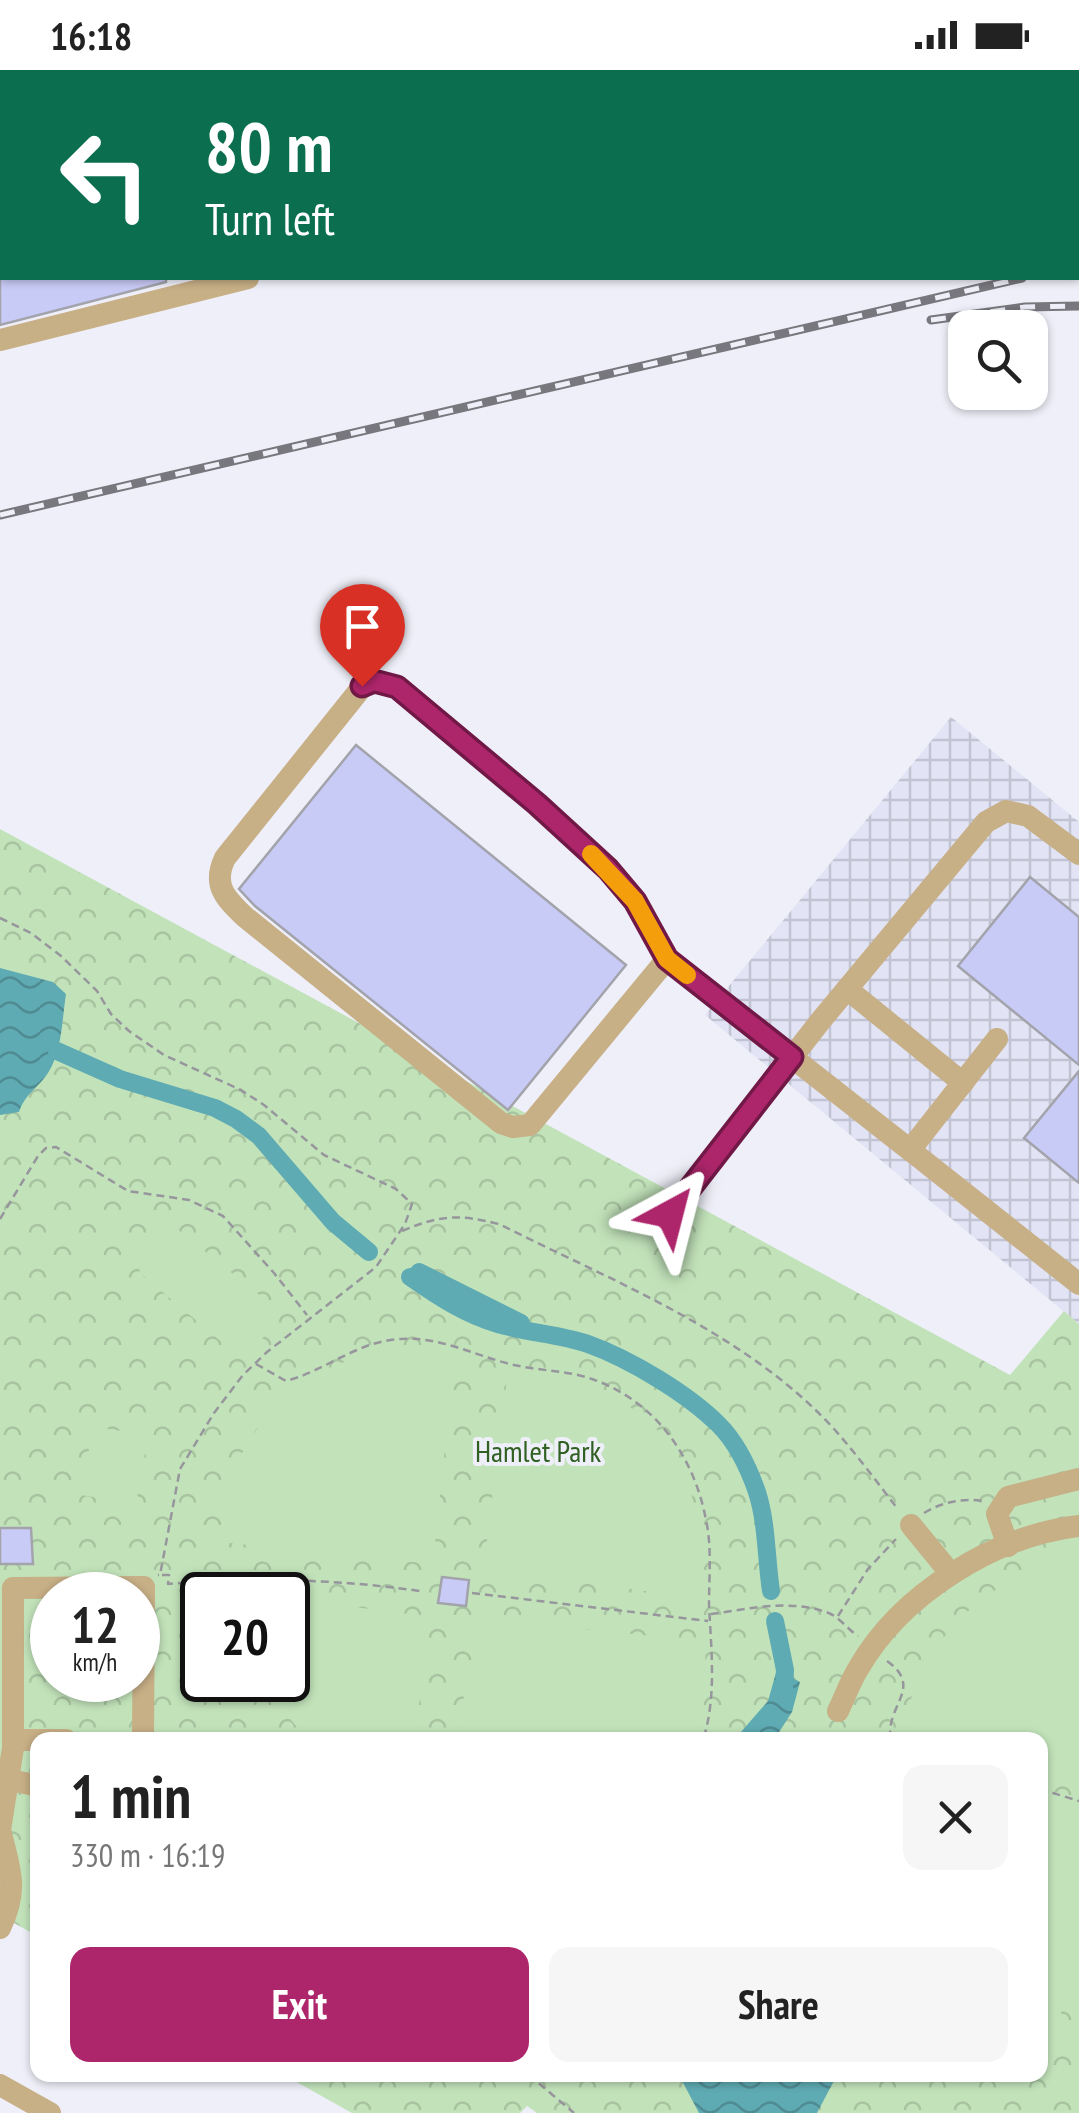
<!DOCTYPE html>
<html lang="en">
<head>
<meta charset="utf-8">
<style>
	:root { --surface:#fff; --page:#f6f6f6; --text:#222; --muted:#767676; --accent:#ad256b }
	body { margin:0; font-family:"PT Sans Narrow",sans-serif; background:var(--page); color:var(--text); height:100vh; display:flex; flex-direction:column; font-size:38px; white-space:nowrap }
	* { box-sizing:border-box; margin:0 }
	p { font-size:32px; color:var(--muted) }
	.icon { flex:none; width:55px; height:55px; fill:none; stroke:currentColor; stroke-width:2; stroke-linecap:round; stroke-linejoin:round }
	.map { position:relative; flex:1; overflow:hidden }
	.details { position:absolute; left:30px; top:1662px; width:1018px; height:350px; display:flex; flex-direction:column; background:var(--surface); border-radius:20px; box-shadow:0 2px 8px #0004 }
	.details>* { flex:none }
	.hud { position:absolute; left:0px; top:0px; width:1080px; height:210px; box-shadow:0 2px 8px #0004; background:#0b6e4f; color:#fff; overflow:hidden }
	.tools { position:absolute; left:948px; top:240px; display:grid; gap:20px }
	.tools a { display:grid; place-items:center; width:100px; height:100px; border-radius:20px; background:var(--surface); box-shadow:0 2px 8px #0004; font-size:50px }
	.speed { position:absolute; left:30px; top:1502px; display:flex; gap:20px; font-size:50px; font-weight:700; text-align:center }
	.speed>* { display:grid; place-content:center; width:130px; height:130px; border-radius:50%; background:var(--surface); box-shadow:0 2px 8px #0004; line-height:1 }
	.speed small { font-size:25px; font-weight:400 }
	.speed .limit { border:5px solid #111; border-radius:15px; background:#fff; color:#111 }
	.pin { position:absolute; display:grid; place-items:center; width:85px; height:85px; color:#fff; margin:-102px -42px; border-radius:50% 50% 50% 0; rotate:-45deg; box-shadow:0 0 10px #0007 }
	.pin .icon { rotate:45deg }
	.me { position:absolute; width:110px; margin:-55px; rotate:38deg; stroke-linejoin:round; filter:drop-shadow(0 0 8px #0008) }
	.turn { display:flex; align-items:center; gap:35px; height:210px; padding:0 40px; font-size:45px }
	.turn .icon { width:130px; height:130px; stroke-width:2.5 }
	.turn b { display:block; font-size:70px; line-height:85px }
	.round { display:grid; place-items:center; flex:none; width:105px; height:105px; border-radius:20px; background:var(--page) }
	.summary { display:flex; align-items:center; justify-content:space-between; height:170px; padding:0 40px }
	h1 { font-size:60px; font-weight:700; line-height:75px }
	.primary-button { display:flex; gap:20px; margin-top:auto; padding:20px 40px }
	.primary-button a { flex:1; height:115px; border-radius:20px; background:var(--accent); color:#fff; font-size:40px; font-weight:700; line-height:115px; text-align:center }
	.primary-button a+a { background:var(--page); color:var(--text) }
	.status { display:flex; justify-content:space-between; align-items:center; height:70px; padding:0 50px; background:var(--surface); direction:ltr }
	.status svg { height:28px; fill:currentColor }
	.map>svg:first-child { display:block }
</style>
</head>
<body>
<div class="status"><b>16:18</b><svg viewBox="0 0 49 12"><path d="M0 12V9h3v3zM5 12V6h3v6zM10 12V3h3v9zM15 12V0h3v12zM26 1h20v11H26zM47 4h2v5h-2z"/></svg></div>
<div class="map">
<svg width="1079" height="2043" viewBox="0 0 1079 2043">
	<defs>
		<pattern id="industrial-grid" width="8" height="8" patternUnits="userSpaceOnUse" patternTransform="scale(2.5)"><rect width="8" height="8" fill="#e2e3f4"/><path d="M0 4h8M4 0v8" fill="none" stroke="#c2c3d2"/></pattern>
		<pattern id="park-crowns" width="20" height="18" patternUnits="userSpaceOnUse" patternTransform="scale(2.5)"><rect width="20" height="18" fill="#c2e3ba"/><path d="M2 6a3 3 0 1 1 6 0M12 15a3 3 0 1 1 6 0" fill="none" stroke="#a7c3a0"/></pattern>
		<pattern id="water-waves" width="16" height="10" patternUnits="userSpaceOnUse" patternTransform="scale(2.5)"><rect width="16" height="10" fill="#5fabb3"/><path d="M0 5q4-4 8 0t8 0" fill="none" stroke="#4f8b92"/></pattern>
	</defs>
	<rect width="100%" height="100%" fill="#efeff9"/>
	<polygon fill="url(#industrial-grid)" points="951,647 1079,752 1079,1254 705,945"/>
	<path fill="url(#park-crowns)" fill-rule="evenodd" d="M0,759L1010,1305L1064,1241L1079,1254V2043H537L527,2036L520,2043H352L284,2005H1040V1670H38L37,1866L0,1845ZM52,1525H138V1610H52ZM202,1525H288V1610H202Z"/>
	<g fill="#c2e3ba">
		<polygon points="176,1158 279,1241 280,1248 247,1286 237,1285 140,1203 139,1195 169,1159"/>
		<path d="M410,1277L440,1278L455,1283L434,1482L422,1493L230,1473C218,1445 221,1435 232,1406C261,1328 329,1284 410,1277Z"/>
		<path d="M508,1300C531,1307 554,1306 577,1313C689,1348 700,1425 704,1529L496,1501L485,1486Z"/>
		<polygon points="93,1356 148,1366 136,1434 81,1425"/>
		<path d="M1079,1486V1714L1040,1702V1670H947L903,1655C928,1561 985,1509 1079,1486Z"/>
		<path d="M288,1528L415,1545L426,1558L416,1670H310C291,1654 278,1633 270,1610H288Z"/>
		<path d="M488,1552L529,1558L530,1553L705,1572C706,1606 706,1638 696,1670H458L467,1603H472L475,1562Z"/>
		<polygon points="1040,1748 1079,1760 1079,1899 1040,1995"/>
	</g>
	<g fill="url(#water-waves)">
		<path d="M0,898L53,912L66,924C62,950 62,981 48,1003C38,1018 25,1024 19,1042L0,1045Z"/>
		<polygon points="777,1599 800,1612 792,1642 774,1670 734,1670 768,1631"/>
		<polygon points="679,2005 837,2005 817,2043 699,2043"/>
	</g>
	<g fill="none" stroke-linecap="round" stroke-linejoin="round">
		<g stroke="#5fabb3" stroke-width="18">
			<polyline points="57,981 120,1009 215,1038 236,1049 259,1066 333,1152 369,1182"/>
			<polyline points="419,1202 521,1253"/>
			<path d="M410,1207C437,1226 466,1245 498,1254C528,1263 559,1264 588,1274C630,1289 688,1324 719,1355C736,1372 749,1399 757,1422C767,1453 766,1488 771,1521"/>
			<polyline points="775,1551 785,1600 784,1619"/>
		</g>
	</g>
	<g fill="#c9cbf7" stroke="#a2a3ab" stroke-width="2.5">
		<polygon points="0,208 166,208 166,212 0,255"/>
		<polygon points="356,675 626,895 508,1040 255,836 239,819"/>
		<polygon points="1030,807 1079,847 1079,995 958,896"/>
		<polygon points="1079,1001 1079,1113 1024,1068"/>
		<polygon points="0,1458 31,1458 33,1494 0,1494"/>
		<polygon points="442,1507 469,1510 466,1536 438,1533"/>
	</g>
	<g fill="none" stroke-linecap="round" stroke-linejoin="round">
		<g stroke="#96969c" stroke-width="2.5" stroke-dasharray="8 5" stroke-linecap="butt">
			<polyline points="0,848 31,863 61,886 97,921 111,944 129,961 164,985 241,1020 264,1035 324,1085 396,1119 412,1134 405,1154 376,1197 267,1282 243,1305 214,1343 180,1399 160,1505 158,1505"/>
			<polyline points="0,1149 38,1086 46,1078 56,1077 128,1121 189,1130 223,1146 274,1203 307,1245"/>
			<path d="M402,1161C440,1145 459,1144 499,1154C614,1212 747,1263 835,1360C857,1385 877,1412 897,1438"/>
			<path d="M256,1294L286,1311C325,1301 356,1272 399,1269C440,1266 473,1285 510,1294C537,1301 566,1300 592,1309C655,1331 694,1386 706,1450C712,1477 709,1507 709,1534C711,1579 717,1627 703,1670"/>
			<path d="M924,1443C942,1432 962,1428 983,1431"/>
			<path d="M162,1505H169L168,1514C254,1507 335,1509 420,1521"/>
			<polyline points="472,1523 708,1551"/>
			<path d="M711,1544C748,1539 789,1529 826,1542C839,1546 847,1559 858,1566"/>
			<polyline points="838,1546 868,1499 896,1469"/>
			<path d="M887,1591C925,1618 884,1636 891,1670"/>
			<polyline points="1040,1719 1079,1731"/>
			<polyline points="529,2005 574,2043"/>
		</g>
		<g stroke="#c7af86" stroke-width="22">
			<polyline points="325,0 328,2"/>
			<polyline points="215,2 226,0"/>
			<polyline points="0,51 2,51"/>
			<polyline points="0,162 2,161"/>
			<polyline points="0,270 248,208"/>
			<path d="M667,889L530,1055L513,1057L501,1053L245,847C225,828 212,815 225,788L362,617L375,611L397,617L537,734L608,799L635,831L667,889L910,1080"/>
			<polyline points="847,919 963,1013"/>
			<polyline points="997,969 910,1080 1079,1214"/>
			<polyline points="670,1144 822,949 986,752 1006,741 1028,746 1079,784"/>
			<polyline points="911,1455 951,1504"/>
			<polyline points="1008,1476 997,1444 1008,1427 1079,1409"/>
			<path d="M838,1641C845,1627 850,1612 858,1599C901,1524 994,1466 1079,1456"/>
			<polyline points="13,1670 66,1670"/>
			<polyline points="9,1710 35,1715 38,1719"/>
			<polyline points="0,1760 13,1678 13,1518 144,1517 143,1670"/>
			<path d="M0,1760C10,1800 19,1819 0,1858"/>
			<polyline points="0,2015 50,2043"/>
		</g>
		<g stroke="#77777d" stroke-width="9">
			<g id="rail">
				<polyline points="1078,195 1079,194"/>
				<polyline points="931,250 1025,237 1079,236"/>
				<polyline points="0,445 1022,208"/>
			</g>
		</g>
		<use href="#rail" stroke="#efeff9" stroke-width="5" stroke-dasharray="15" stroke-linecap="butt"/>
	</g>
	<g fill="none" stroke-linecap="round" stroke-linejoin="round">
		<g stroke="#701846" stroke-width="25">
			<polyline id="route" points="362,616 374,611 397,617 537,734 608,799 635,831 667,889 792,987 670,1144"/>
		</g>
		<use href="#route" stroke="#ad256b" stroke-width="18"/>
		<polyline stroke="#f59e0b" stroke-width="18" points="591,784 635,831 667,889 687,905"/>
	</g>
	<g text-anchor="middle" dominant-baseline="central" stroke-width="8" stroke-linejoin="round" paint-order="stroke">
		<g font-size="30" fill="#306022" stroke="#efeff9">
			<text x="538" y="1380">Hamlet Park</text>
		</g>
	</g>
</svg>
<div class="tools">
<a><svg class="icon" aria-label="search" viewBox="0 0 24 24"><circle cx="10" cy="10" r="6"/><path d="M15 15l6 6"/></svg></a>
</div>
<div class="speed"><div>12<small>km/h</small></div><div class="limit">20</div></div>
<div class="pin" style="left:362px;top:616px;background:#d93025"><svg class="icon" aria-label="arrive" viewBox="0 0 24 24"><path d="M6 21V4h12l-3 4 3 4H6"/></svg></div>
<svg class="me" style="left:670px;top:1144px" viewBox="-20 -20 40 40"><path d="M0-17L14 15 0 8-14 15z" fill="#ad256b" stroke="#fff" stroke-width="4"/></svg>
<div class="hud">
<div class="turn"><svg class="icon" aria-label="left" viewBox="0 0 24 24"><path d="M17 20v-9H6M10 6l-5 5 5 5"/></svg><div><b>80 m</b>Turn left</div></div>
</div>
<section class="details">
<div class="summary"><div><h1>1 min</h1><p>330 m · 16:19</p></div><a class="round"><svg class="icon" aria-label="close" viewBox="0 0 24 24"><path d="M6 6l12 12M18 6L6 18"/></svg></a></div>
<div class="primary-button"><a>Exit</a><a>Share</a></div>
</section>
</div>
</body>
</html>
